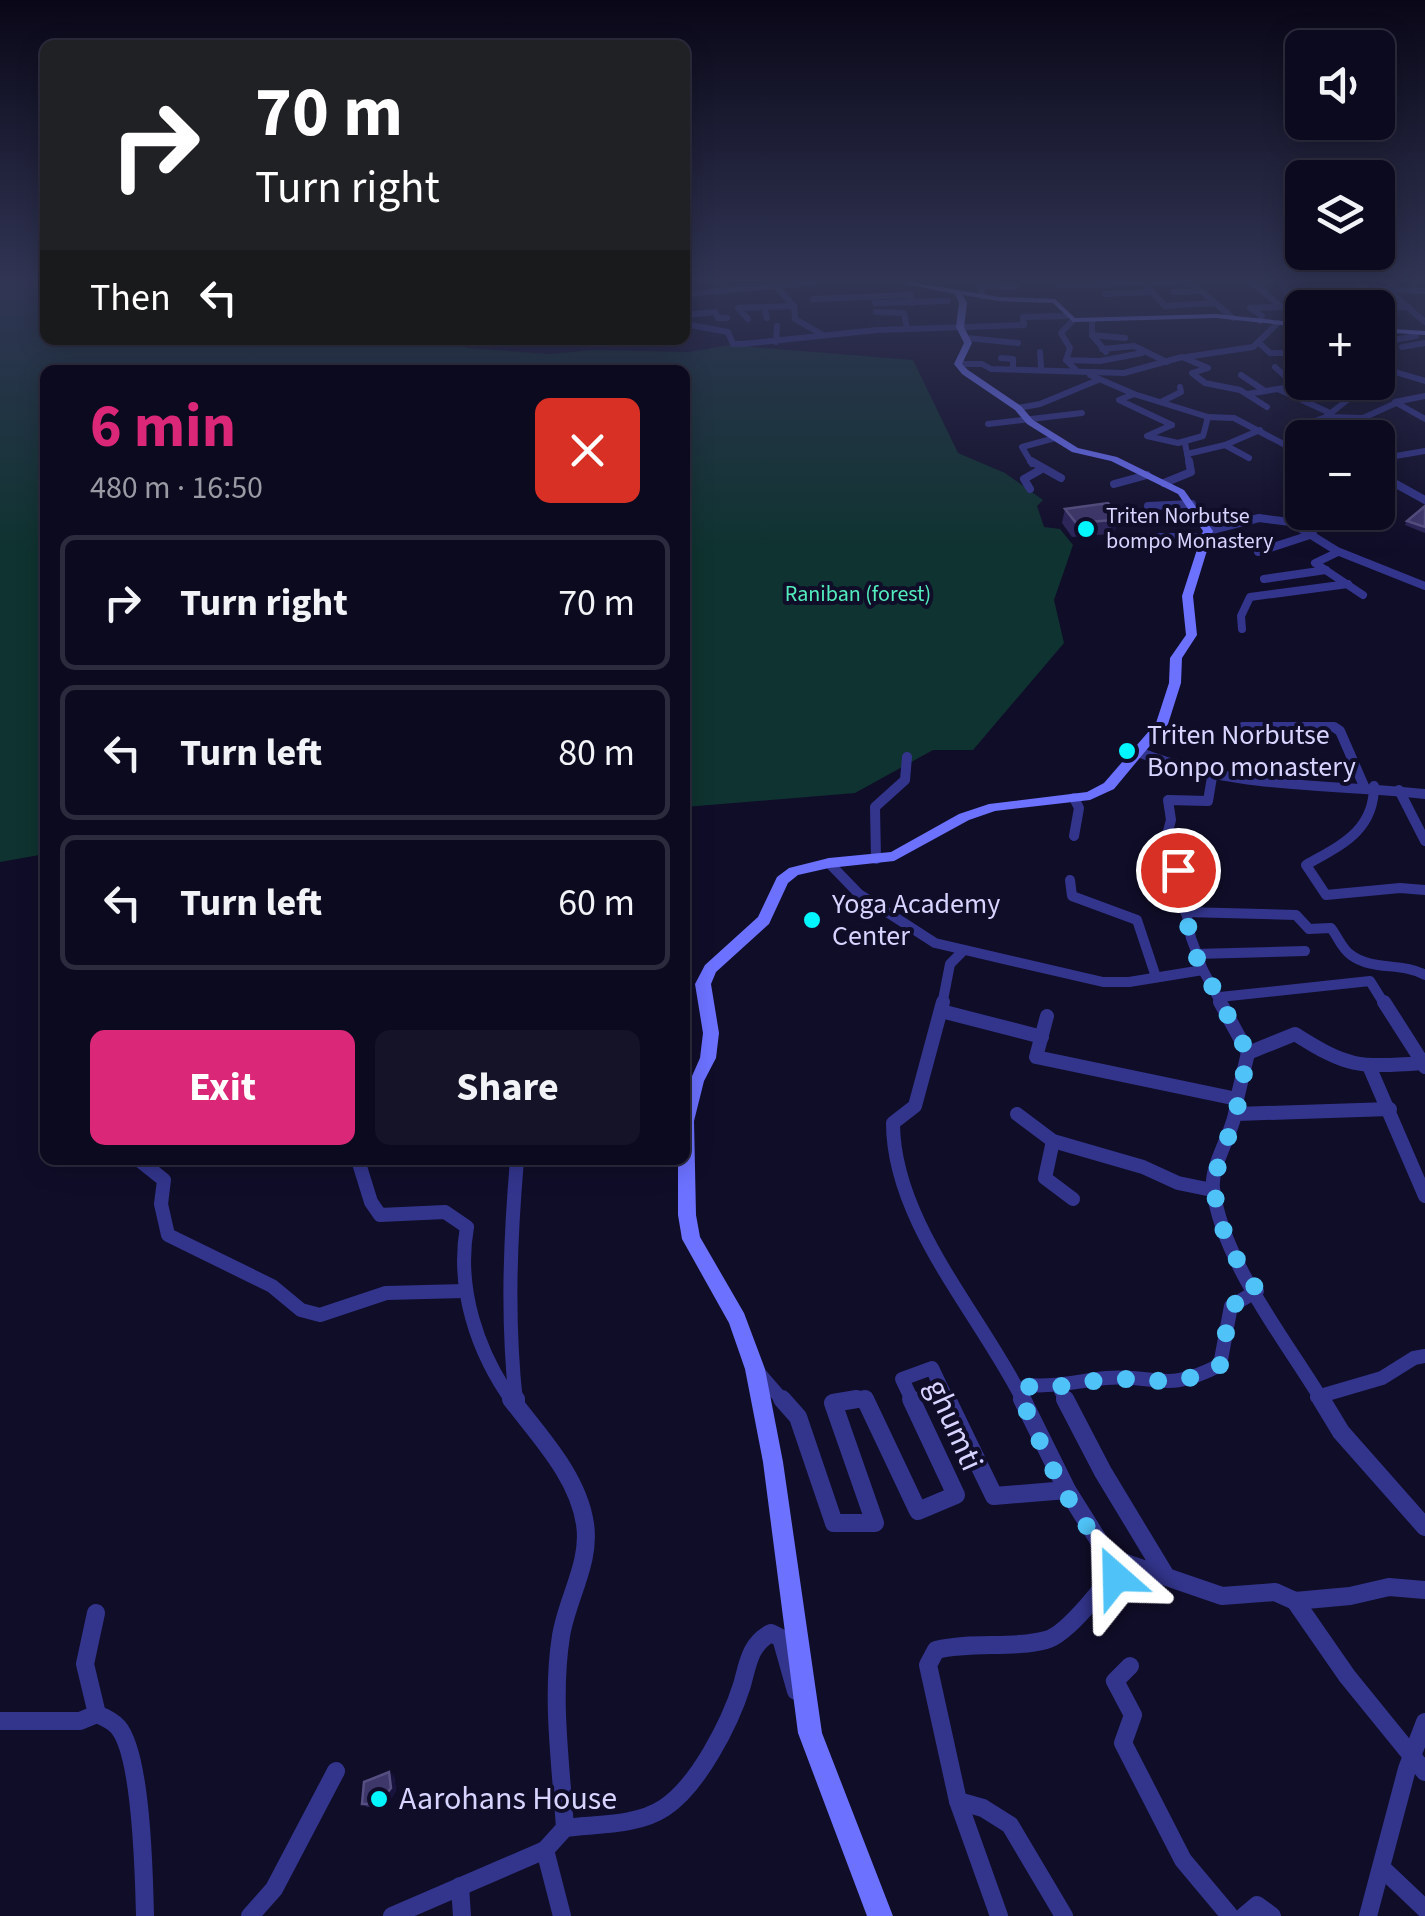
<!DOCTYPE html>
<html lang="en">
<head>
<meta charset="utf-8">
<style>
	:root { --surface:#0c0a1f; --page:#151328; --text:#f1f3f6; --muted:#9a9aa4; --line:#2c2b3d; --accent:#db2777 }
	body { margin:0; font-family:"Source Sans 3",sans-serif; background:var(--page); color:var(--text); height:100vh; display:flex; flex-direction:column; font-size:38px; white-space:nowrap }
	* { box-sizing:border-box; margin:0 }
	p { font-size:32px; color:var(--muted) }
	.icon { flex:none; width:55px; height:55px; fill:none; stroke:currentColor; stroke-width:2; stroke-linecap:round; stroke-linejoin:round }
	.map { position:relative; flex:1; overflow:hidden }
	.side { position:absolute; left:40px; top:365px; width:650px; height:800px; display:flex; flex-direction:column; background:var(--surface); border-radius:15px; box-shadow:0 5px 25px #0003,0 0 0 2px var(--line) }
	.side>* { flex:none }
	.hud { position:absolute; left:40px; top:40px; width:650px; height:305px; border-radius:15px; box-shadow:0 5px 25px #0003,0 0 0 2px var(--line); background:#202124; color:#fff; overflow:hidden }
	.tools { position:absolute; left:1285px; top:30px; display:grid; gap:20px }
	.tools a { display:grid; place-items:center; width:110px; height:110px; border-radius:15px; background:var(--surface); box-shadow:0 5px 25px #0003,0 0 0 2px var(--line); font-size:50px }
	.pin { position:absolute; display:grid; place-items:center; width:85px; height:85px; color:#fff; margin:-42px; border:5px solid #fff; border-radius:50%; box-shadow:0 2px 10px #0007 }
	.me { position:absolute; width:110px; margin:-55px; rotate:335deg; stroke-linejoin:round; filter:drop-shadow(0 0 8px #0008) }
	.turn { display:flex; align-items:center; gap:35px; height:210px; padding:0 50px; font-size:45px }
	.turn .icon { width:130px; height:130px; stroke-width:2.5 }
	.turn b { display:block; font-size:70px; line-height:85px }
	.then { display:flex; align-items:center; height:95px; padding:0 50px; background:#0003; gap:20px; font-size:38px }
	.round { display:grid; place-items:center; flex:none; width:105px; height:105px; border-radius:15px; background:var(--page) }
	.headline { display:flex; align-items:center; justify-content:space-between; height:170px; padding:0 50px }
	h1 { font-size:60px; font-weight:700; line-height:75px; color:var(--accent) }
	.cta { display:flex; gap:20px; margin-top:auto; padding:20px 50px }
	.cta a { flex:1; height:115px; border-radius:15px; background:var(--accent); color:#fff; font-size:40px; font-weight:700; line-height:115px; text-align:center }
	.cta a+a { background:var(--page); color:var(--text) }
	ul { padding:0; list-style:none }
	li { display:flex; align-items:center; gap:30px; height:135px; margin:0 20px 15px; padding:0 30px; border:5px solid var(--line); border-radius:15px }
	li div { flex:1 }
	li b { display:block; font-size:38px }
	li em { font-style:normal }
	.map>svg:first-child { display:block }
</style>
</head>
<body>
<div class="map">
<svg width="1425" height="1916" viewBox="0 0 1425 1916">
	<rect width="100%" height="100%" fill="#100d29"/>
	<polygon fill="#0f3330" points="0,282 45,282 45,340 458,340 467,348 550,354 592,350 690,352 728,345 913,360 958,453 1005,473 1043,500 1037,506 1044,527 1060,529 1073,545 1054,600 1064,643 973,750 933,750 855,793 685,807 685,370 45,370 45,854 0,862"/>
	<g fill="none" stroke-linecap="round" stroke-linejoin="round">
		<g stroke="#33358d" stroke-width="6">
			<polyline points="1143,282 1165,306 1213,303"/>
			<polyline points="1190,282 1233,318"/>
			<polyline points="1251,282 1282,307 1250,308 1262,316 1260,321"/>
			<polyline points="1279,282 1286,291 1317,308"/>
			<polyline points="774,284 794,306 795,319 823,335"/>
			<polyline points="1059,285 1190,282"/>
			<polyline points="992,286 1016,287"/>
			<polyline points="1390,286 1392,294 1425,322"/>
			<polyline points="1357,288 1424,291"/>
			<polyline points="1173,292 1199,291"/>
			<polyline points="685,294 818,282"/>
			<polyline points="1105,294 1150,292"/>
			<polyline points="982,296 981,286 992,286 989,282"/>
			<polyline points="813,299 911,295 912,303"/>
			<polyline points="875,303 948,301"/>
			<polyline points="1378,308 1408,307"/>
			<polyline points="876,312 904,313 907,329"/>
			<polyline points="685,315 715,312 718,318 727,318"/>
			<polyline points="767,318 764,307 794,306"/>
			<polyline points="1378,318 1395,331"/>
			<polyline points="748,319 738,308 764,307"/>
			<polyline points="1092,321 1092,335 1106,352"/>
			<polyline points="685,324 728,332 733,344 743,344 877,330 1024,325 1023,317 1066,316"/>
			<polyline points="1092,335 1125,338"/>
			<polyline points="967,338 1018,343"/>
			<polyline points="776,342 777,326"/>
			<polyline points="1259,343 1270,353 1302,353"/>
			<polyline points="1378,343 1416,336"/>
			<polyline points="1402,347 1425,343"/>
			<polyline points="1102,349 1134,346 1167,362"/>
			<polyline points="1040,352 1041,367"/>
			<polyline points="1186,357 1253,347 1278,323"/>
			<polyline points="1001,358 1013,359 1013,368"/>
			<polyline points="1066,360 1070,348 1061,333 1073,320"/>
			<polyline points="958,364 982,364 991,369 1124,373 1182,357 1208,368 1192,373 1205,383 1240,390 1267,407"/>
			<polyline points="1275,367 1296,386 1278,389"/>
			<polyline points="1076,370 1066,360 1100,361 1142,353"/>
			<polyline points="1392,371 1425,381"/>
			<polyline points="1090,375 1134,394 1208,417"/>
			<polyline points="1241,375 1265,391"/>
			<polyline points="1134,394 1119,400 1172,425"/>
			<polyline points="1247,394 1278,389 1330,413"/>
			<polyline points="1425,396 1395,402 1425,419"/>
			<polyline points="1163,401 1181,392 1180,387"/>
			<polyline points="1018,408 1040,404 1098,380"/>
			<polyline points="1326,417 1351,397 1328,382"/>
			<polyline points="988,424 1082,413"/>
			<polyline points="1172,425 1147,436 1178,443 1203,436 1208,417 1234,418 1291,448"/>
			<polyline points="1328,438 1315,421 1326,417 1363,418 1396,403"/>
			<polyline points="1185,443 1189,464"/>
			<polyline points="1187,454 1225,445"/>
			<polyline points="1249,458 1225,445 1260,430"/>
			<polyline points="1378,459 1425,451"/>
			<polyline points="1032,464 1022,447 1055,438"/>
		</g>
		<g stroke="#33358d" stroke-width="8">
			<polyline points="1031,461 1061,478"/>
			<polyline points="1378,474 1425,500"/>
			<polyline points="1164,483 1191,472 1189,461"/>
			<polyline points="1114,484 1147,475"/>
			<polyline points="1030,489 1024,479 1040,470"/>
			<polyline points="1148,506 1192,504"/>
			<polyline points="1208,531 1259,518 1290,522 1337,551 1425,586"/>
			<polyline points="1150,537 1208,537"/>
			<polyline points="1258,552 1313,534"/>
			<polyline points="1338,552 1315,563 1363,595"/>
			<polyline points="1264,579 1326,570"/>
			<polyline points="1242,629 1241,616 1250,597 1348,584"/>
		</g>
		<g stroke="#33358d" stroke-width="10">
			<polyline points="1243,727 1334,727 1340,731 1364,786"/>
			<path d="M1141,753C1232,789 1329,784 1425,794"/>
			<path d="M1374,786C1374,831 1341,845 1306,865L1326,895L1400,888L1425,890"/>
			<polyline points="1399,790 1425,841"/>
			<polyline points="1074,798 1079,808 1074,836"/>
			<polyline points="876,859 875,807 905,780 907,757"/>
			<polyline points="829,863 859,894 935,943 1103,982 1129,982 1203,970 1222,1005"/>
			<polyline points="1070,880 1072,896 1137,920 1156,977"/>
			<path d="M1185,912L1296,915L1309,929L1331,928C1338,937 1342,949 1351,955C1372,971 1402,962 1425,975"/>
			<polyline points="1195,954 1305,951"/>
			<polyline points="1203,970 1191,938 1178,869 1159,864 1171,820 1168,800 1208,801 1212,777"/>
			<polyline points="1220,997 1370,981 1385,1005"/>
			<polyline points="942,1005 950,964 963,951"/>
		</g>
		<g stroke="#33358d" stroke-width="14">
			<path d="M943,1002L915,1106L893,1123C893,1222 981,1315 1024,1402"/>
			<path d="M1220,1002L1248,1053L1295,1034C1350,1069 1359,1067 1423,1063L1425,1067"/>
			<polyline points="1384,1002 1423,1063"/>
			<polyline points="941,1011 1042,1037"/>
			<path d="M1047,1016L1036,1057L1237,1099C1237,1129 1210,1163 1213,1188C1222,1261 1285,1339 1323,1402"/>
			<polyline points="1369,1066 1425,1196"/>
			<polyline points="1237,1099 1248,1053"/>
			<polyline points="1017,1114 1053,1141 1143,1167 1178,1183 1212,1190"/>
			<polyline points="1237,1114 1390,1109"/>
			<polyline points="1053,1141 1045,1178 1073,1199"/>
			<polyline points="139,1160 164,1180 161,1204 168,1235 272,1286 301,1310 320,1315 386,1293 464,1291"/>
			<path d="M358,1160L371,1202L380,1215L445,1212L467,1227C456,1288 477,1352 513,1402"/>
			<polyline points="758,1372 784,1402"/>
			<polyline points="1059,1387 1067,1402"/>
			<path d="M1019,1392L1028,1385C1056,1387 1079,1381 1106,1378C1159,1374 1164,1394 1220,1365L1231,1306L1257,1291"/>
			<polyline points="1317,1397 1382,1378 1414,1358 1425,1356"/>
			<path d="M516,1402C507,1320 510,1242 517,1160"/>
			<polyline points="841,1402 864,1398 866,1402"/>
			<polyline points="913,1402 902,1379 932,1368 948,1402"/>
		</g>
		<g stroke="#33358d" stroke-width="18">
			<path d="M511,1399C539,1436 578,1476 585,1524C591,1563 567,1598 561,1636C551,1699 561,1765 565,1828"/>
			<polyline points="516,1399 516,1403"/>
			<polyline points="782,1399 798,1417 834,1523 875,1523 833,1403 857,1399"/>
			<polyline points="865,1399 918,1511 956,1495 911,1399"/>
			<polyline points="947,1399 994,1496 1067,1490"/>
			<polyline points="1022,1399 1067,1490 1104,1549 1120,1561 1222,1596 1275,1592 1295,1601 1350,1596 1389,1587 1425,1590"/>
			<polyline points="1065,1399 1103,1472 1164,1573"/>
			<polyline points="1321,1399 1341,1432 1425,1527"/>
			<polyline points="1295,1601 1347,1676 1425,1772"/>
			<path d="M96,1613L85,1664L97,1714C104,1717 113,1721 118,1727C142,1755 144,1877 145,1916"/>
			<polyline points="1130,1666 1115,1681 1133,1715 1123,1743 1183,1860 1230,1916"/>
			<polyline points="0,1721 80,1721 97,1714"/>
			<polyline points="958,1801 983,1808 1010,1825 1064,1916"/>
			<polyline points="545,1850 562,1916"/>
			<polyline points="1384,1870 1425,1909"/>
			<polyline points="460,1886 462,1916"/>
			<polyline points="250,1916 274,1889 336,1771"/>
			<path d="M392,1916L545,1850L565,1828C596,1824 637,1826 664,1808C698,1786 730,1723 742,1685C748,1663 750,1644 771,1633L781,1638L796,1691"/>
			<path d="M999,1916L958,1801L928,1665L936,1650C972,1641 1012,1649 1046,1640C1067,1635 1110,1581 1120,1561"/>
			<polyline points="1244,1916 1257,1905 1272,1916"/>
			<polyline points="1368,1916 1407,1769 1425,1722"/>
		</g>
		<g fill="#6c71ff" fill-rule="evenodd">
			<polygon points="896,282 910,282 999,297 1055,299 1075,318 1216,314 1302,323 1302,327 1216,318 1073,322 1053,303 999,301 963,295 967,303 964,327 972,343 962,364 968,370 1021,406 1033,420 1078,448 1117,457 1184,490 1213,531 1193,596 1197,635 1182,658 1181,683 1168,724 1114,789 1090,800 995,811 969,820 894,861 829,868 798,875 788,883 769,924 716,972 711,984 719,1033 716,1058 704,1081 694,1121 696,1215 700,1237 744,1313 765,1369 783,1462 822,1733 893,1916 867,1916 798,1733 763,1462 745,1369 729,1323 682,1239 678,1215 678,1160 685,1160 685,1092 700,1058 703,1033 695,984 705,965 758,917 777,877 789,868 829,858 891,852 959,814 989,804 1087,792 1104,783 1156,723 1169,683 1170,658 1186,635 1182,596 1203,531 1178,494 1111,461 1072,452 1027,424 1015,410 962,374 954,364 964,343 956,327 959,303 955,294"/>
			<polygon points="1378,328 1425,331 1425,335 1378,332"/>
		</g>
	</g>
	<g fill="#2b2459">
		<polygon points="1425,506 1425,533 1405,525 1407,521"/>
		<polygon points="1065,509 1119,517 1115,530 1109,534 1072,537 1062,523"/>
		<polygon points="394,1776 396,1791 385,1807 367,1807 362,1804"/>
	</g>
	<g fill="#18133e">
		<polygon points="1119,517 1115,530 1109,534 1113,520"/>
		<polygon points="389,1772 394,1776 396,1791 385,1807 379,1804"/>
	</g>
	<g fill="#3d376a" stroke="#565082" stroke-width="2.5">
		<polygon points="1108,503 1119,517 1113,520 1076,523 1065,509"/>
		<polygon points="1425,506 1425,527 1407,521"/>
		<polygon points="389,1772 391,1788 379,1804 362,1804 364,1782"/>
	</g>
	<linearGradient id="sky" x2="0" y2="1"><stop stop-color="#090717"/><stop offset="0.51" stop-color="#313554"/><stop offset="1" stop-color="#313554" stop-opacity="0"/></linearGradient>
	<rect width="1425" height="550" fill="url(#sky)"/>
	<g fill="none" stroke-linecap="round" stroke-linejoin="round">
		<path stroke="#4fc3f7" stroke-width="18" stroke-dasharray="0 32.4" d="M1116,1577L1120,1562C1072,1523 1042,1448 1019,1392C1033,1381 1047,1387 1064,1386C1080,1385 1096,1379 1112,1379C1160,1378 1174,1390 1220,1365L1231,1306L1258,1292L1227,1244L1212,1184L1236,1114L1248,1053L1195,954L1178,885V870"/>
	</g>
	<g fill="#01f6ff" stroke="#100d29" stroke-width="4">
		<circle cx="1086" cy="529" r="10"/>
		<circle cx="1127" cy="751" r="10"/>
		<circle cx="812" cy="920" r="10"/>
		<circle cx="379" cy="1799" r="10"/>
	</g>
	<g text-anchor="middle" dominant-baseline="central" stroke-width="8" stroke-linejoin="round" paint-order="stroke">
		<g font-size="22" fill="#d7d5ff" stroke="#100d29" text-anchor="start">
			<text x="1106" y="516">Triten Norbutse<tspan x="1106" dy="25">bompo Monastery</tspan></text>
		</g>
		<g font-size="22" fill="#53edbd" stroke="#100d29">
			<text x="858" y="594">Raniban (forest)</text>
		</g>
		<g font-size="28" fill="#d7d5ff" stroke="#100d29" text-anchor="start">
			<text x="1147" y="735">Triten Norbutse<tspan x="1147" dy="32">Bonpo monastery</tspan></text>
			<text x="832" y="904">Yoga Academy<tspan x="832" dy="32">Center</tspan></text>
		</g>
		<g font-size="32" fill="#d7d5ff" stroke="#100d29">
			<text transform="translate(954 1425) rotate(66)">ghumti</text>
		</g>
		<g font-size="32" fill="#d7d5ff" stroke="#100d29" text-anchor="start">
			<text x="399" y="1799">Aarohans House</text>
		</g>
	</g>
</svg>
<div class="tools">
<a><svg class="icon" aria-label="sound" viewBox="0 0 24 24"><path d="M4 9h4l5-4v14l-5-4H4zM17 9q2 3 0 6"/></svg></a>
<a><svg class="icon" aria-label="layers" viewBox="0 0 24 24"><path d="M12 4l9 5-9 5-9-5zM3 14l9 5 9-5"/></svg></a>
<a>+</a>
<a>−</a>
</div>
<div class="pin" style="left:1178px;top:870px;background:#d93025"><svg class="icon" aria-label="arrive" viewBox="0 0 24 24"><path d="M6 21V4h12l-3 4 3 4H6"/></svg></div>
<svg class="me" style="left:1116px;top:1577px" viewBox="-20 -20 40 40"><path d="M0-17L14 15 0 8-14 15z" fill="#4fc3f7" stroke="#fff" stroke-width="4"/></svg>
<div class="hud">
<div class="turn"><svg class="icon" aria-label="right" viewBox="0 0 24 24"><path d="M7 20v-9h11M14 6l5 5-5 5"/></svg><div><b>70 m</b>Turn right</div></div>
<div class="then">Then<svg class="icon" aria-label="left" viewBox="0 0 24 24"><path d="M17 20v-9H6M10 6l-5 5 5 5"/></svg></div>
</div>
<section class="side">
<div class="headline"><div><h1>6 min</h1><p>480 m · 16:50</p></div><a class="round" style="background:#d93025;color:#fff"><svg class="icon" aria-label="close" viewBox="0 0 24 24"><path d="M6 6l12 12M18 6L6 18"/></svg></a></div>
<ul>
<li><svg class="icon" aria-label="right" viewBox="0 0 24 24"><path d="M7 20v-9h11M14 6l5 5-5 5"/></svg><div><b>Turn right</b></div><em>70 m</em></li>
<li><svg class="icon" aria-label="left" viewBox="0 0 24 24"><path d="M17 20v-9H6M10 6l-5 5 5 5"/></svg><div><b>Turn left</b></div><em>80 m</em></li>
<li><svg class="icon" aria-label="left" viewBox="0 0 24 24"><path d="M17 20v-9H6M10 6l-5 5 5 5"/></svg><div><b>Turn left</b></div><em>60 m</em></li>
</ul>
<div class="cta"><a>Exit</a><a>Share</a></div>
</section>
</div>
</body>
</html>
